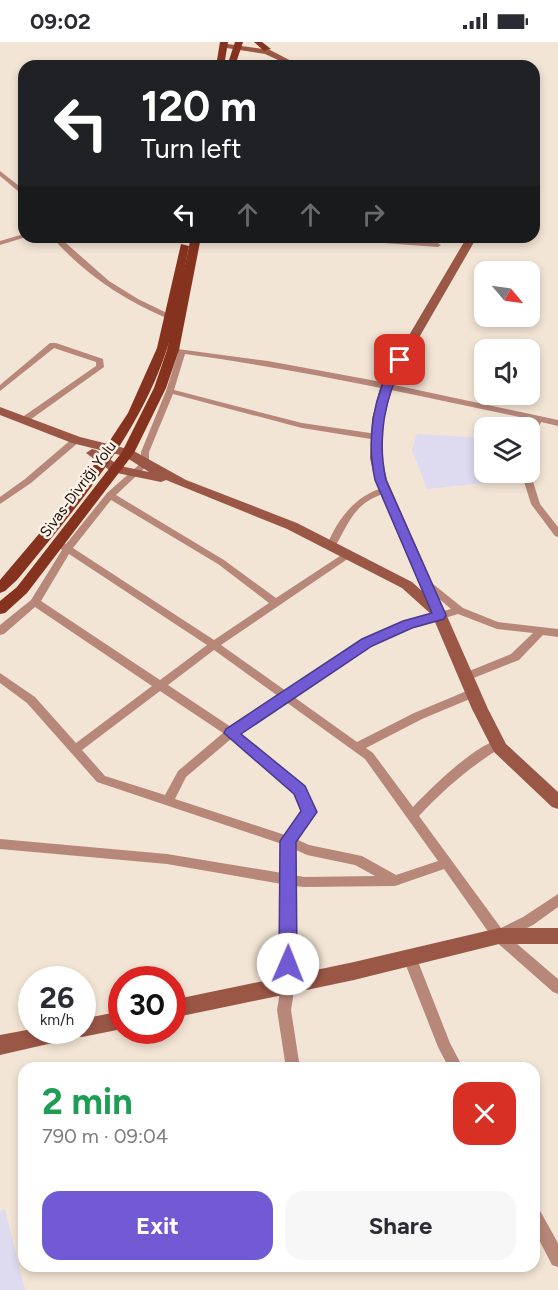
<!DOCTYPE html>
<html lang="en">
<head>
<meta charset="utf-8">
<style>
	:root { --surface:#fff; --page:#f7f7f7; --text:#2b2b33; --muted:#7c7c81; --accent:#715ad4 }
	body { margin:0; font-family:Figtree,sans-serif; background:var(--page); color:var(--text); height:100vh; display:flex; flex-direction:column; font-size:22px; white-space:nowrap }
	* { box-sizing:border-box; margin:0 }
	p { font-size:20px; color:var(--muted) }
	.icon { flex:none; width:33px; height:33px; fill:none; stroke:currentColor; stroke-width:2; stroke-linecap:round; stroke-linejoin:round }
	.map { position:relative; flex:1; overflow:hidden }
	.sheet { position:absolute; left:18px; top:1020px; width:522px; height:210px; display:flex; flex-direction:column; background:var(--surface); border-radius:18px; box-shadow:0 3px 9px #0003 }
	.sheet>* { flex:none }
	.top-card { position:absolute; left:18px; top:18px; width:522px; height:183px; border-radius:18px; box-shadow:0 3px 9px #0003; background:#202124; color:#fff; overflow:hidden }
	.needle { width:39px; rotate:119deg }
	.tools { position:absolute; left:474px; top:219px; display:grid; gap:12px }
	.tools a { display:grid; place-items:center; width:66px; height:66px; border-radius:12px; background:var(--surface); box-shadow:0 3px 9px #0003; font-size:30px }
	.speed { position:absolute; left:18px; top:924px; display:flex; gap:12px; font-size:30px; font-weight:700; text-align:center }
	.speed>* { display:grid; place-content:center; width:78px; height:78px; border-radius:50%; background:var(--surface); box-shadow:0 3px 9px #0003; line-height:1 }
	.speed small { font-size:15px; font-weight:400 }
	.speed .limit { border:9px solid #d22; background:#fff; color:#111 }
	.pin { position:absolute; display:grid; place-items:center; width:51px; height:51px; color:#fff; margin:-26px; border-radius:12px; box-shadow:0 3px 9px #0006 }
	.me { position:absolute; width:66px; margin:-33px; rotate:1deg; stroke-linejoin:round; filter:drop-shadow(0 0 4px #0008) }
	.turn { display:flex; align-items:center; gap:21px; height:126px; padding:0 24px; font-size:27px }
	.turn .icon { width:78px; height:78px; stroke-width:2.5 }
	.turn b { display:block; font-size:42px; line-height:51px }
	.lanes { display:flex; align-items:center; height:57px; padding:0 24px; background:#0003; justify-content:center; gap:30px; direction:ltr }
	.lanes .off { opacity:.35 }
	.round { display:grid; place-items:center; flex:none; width:63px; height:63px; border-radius:18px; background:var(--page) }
	.headline { display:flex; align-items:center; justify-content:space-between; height:102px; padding:0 24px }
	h1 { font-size:36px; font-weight:700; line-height:45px; color:#1e9e55 }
	.action { display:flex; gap:12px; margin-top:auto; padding:12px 24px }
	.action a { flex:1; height:69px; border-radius:18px; background:var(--accent); color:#fff; font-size:24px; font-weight:700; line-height:69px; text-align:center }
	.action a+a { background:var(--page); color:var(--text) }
	.status { display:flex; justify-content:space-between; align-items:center; height:42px; padding:0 30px; background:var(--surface); direction:ltr }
	.status svg { height:16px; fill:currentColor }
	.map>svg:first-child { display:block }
</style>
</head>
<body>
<div class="status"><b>09:02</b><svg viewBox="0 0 49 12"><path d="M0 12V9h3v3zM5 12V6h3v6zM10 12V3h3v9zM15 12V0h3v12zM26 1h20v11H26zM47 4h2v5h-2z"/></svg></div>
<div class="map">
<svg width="558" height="1248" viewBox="0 0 558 1248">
	<rect width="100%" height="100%" fill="#f3e5d5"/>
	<g fill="#dedaf0">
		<polygon points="417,392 481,396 484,407 484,430 493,431 496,440 427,447 412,408"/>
		<polygon points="5,1167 25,1248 0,1248 0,1169"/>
	</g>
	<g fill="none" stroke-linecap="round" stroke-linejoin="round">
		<g fill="#b7877a" fill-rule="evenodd">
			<polygon points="0,129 23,147 24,157 22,156 18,149 0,134"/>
			<polygon points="24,192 24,195 26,195 0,203 0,199"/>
			<path d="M52,195H59L109,239L138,257L171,273L164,275C122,257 82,230 52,195Z"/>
			<polygon points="326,195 356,195 438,201 441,203 438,205 329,197"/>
			<polygon points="50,301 56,301 103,317 104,325 27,380 21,380 21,376 96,324 96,320 54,306 0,349 0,343"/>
			<path d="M170,306L268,319L371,338L558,378V384L541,380L534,396L530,399V387L533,378C417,353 303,328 185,312L174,348L302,381L377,392L381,395L377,398L302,386L173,352L149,410V422L116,453L224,518L276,556L346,510H352L354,512L352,514L221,603L286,649L363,598L404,580L451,567L422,542L420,540L422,538H428L463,566L498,580L558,587V595L543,593L519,618L466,639L461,635L462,632L511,612L533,591L497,587L458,572L412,586L371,604L294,655L357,700L414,671L469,648H477L478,651L477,654L422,677L366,706L373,711L413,765C426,751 483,694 502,699L504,702L502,705C471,724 444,747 419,774L501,886L523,875L558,852V865L533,883L509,895L558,937V952L553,950L494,898L444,827L395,844L304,845L294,844L295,943L291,968L300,1026H286L277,968L281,943L282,842L167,822L0,807V797L167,812L282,831V802L97,740L27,661L0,641V631L35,655L76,701L152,644L35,565L4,592L0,593V583L31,558L62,508L53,501L55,499L58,498L66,502L107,451L141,421V410L166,349L178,311L170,310ZM111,458L218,522L269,561L214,598L73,506ZM69,512L207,603L160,638L41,559ZM214,608L278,654L231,685L168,643ZM160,649L223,691L178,729L165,753L105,734L82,708ZM286,660L365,717L438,819L396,833L362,814L309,803L296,797L315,770L304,746L239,691ZM231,697L295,752L303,769L285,793L175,757L186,735ZM294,807L307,813L355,823L375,834L304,835L294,833Z"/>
			<polygon points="76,395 80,398 79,400 31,441 0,462 0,455 25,437 73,396"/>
			<polygon points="521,430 530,430 540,462 558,485 558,495 555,494 531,462"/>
			<path d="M385,445L389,448C383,453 375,454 368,459C351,470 345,488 335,505H329L327,503C339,475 355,454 385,445Z"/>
			<polygon points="410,910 415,912 450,1001 463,1026 449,1026 438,1005 403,916 405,912"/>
			<polygon points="534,1164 539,1167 558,1201 558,1225 552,1223 534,1188"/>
		</g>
		<g fill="#9b5746" fill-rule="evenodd">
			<polygon points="220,1 270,8 301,24 291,24 265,12 220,5"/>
			<polygon points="467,195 477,195 394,339 384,377 382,416 387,438 488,667 506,702 558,750 558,767 552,765 494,710 472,667 432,573 402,546 287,487 166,438 161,440 112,430 86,411 92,407 96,408 120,424 149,430 124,414 72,401 0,373 0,365 80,395 132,408 186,438 297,481 412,540 422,549 375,438 370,416 372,377 382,339"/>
			<polygon points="499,886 558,886 558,902 499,902 354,938 172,976 172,958 354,920"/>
			<polygon points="122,969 122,987 82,995 77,994 70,997 0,1013 0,993 32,987 82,988 82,977"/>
		</g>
		<g fill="#85331e" fill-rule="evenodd">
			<polygon points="220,0 228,0 224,24 216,24"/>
			<polygon points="235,0 243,0 235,24 227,24"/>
			<polygon points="254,0 262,0 271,7 264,9"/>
			<polygon points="191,195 201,195 179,308 166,346 134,411 27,551 5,571 0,572 0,559 17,545 122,410 154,346 167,308"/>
			<path d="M181,202L189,204C182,238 178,274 167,307C138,395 75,467 17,538L5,549L0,551V538L82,441L128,371L157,306Z"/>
		</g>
	</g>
	<path fill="#715ad4" stroke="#493a8a" stroke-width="1.5" d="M396,316L405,318C384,355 377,397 386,438L446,573L444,577L412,586L372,604L241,692L305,744L317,770L296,800L297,922L294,928L288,930L282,928L279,922L280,799L301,769L294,752L224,691L226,687L362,597L403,579L432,571L375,438C366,396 373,352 396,316Z"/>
	<g text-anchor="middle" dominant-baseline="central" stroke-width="5" stroke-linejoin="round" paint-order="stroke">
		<g font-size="15" fill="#120d08" stroke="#fef2e6">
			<text transform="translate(78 447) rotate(-53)">Sivas-Divriği Yolu</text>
		</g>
	</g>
</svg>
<div class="tools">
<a><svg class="needle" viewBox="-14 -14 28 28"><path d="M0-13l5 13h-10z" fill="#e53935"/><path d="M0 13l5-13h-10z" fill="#7c7c81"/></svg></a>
<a><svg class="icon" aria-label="sound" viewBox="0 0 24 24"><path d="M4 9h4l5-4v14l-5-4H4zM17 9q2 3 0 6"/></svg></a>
<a><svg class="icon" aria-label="layers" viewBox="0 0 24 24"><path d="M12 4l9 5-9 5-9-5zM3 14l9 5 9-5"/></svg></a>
</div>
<div class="speed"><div>26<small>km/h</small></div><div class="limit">30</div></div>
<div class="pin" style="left:400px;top:318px;background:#d93025"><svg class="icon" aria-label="arrive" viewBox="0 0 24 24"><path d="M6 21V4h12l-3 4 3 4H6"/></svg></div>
<svg class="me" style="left:288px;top:922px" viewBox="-20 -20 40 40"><circle r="19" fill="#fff"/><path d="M0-13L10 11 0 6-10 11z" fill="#715ad4"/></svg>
<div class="top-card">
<div class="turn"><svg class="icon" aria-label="left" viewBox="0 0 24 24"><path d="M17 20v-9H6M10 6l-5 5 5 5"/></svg><div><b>120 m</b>Turn left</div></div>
<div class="lanes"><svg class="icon" aria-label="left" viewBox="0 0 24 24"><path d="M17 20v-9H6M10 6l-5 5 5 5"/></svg><svg class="icon off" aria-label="ahead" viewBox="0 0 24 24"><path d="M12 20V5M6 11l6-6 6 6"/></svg><svg class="icon off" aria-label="ahead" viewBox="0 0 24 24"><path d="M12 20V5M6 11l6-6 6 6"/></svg><svg class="icon off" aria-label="right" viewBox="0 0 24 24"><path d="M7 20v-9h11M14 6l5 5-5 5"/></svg></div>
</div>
<section class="sheet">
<div class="headline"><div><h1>2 min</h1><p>790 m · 09:04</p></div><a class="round" style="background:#d93025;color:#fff"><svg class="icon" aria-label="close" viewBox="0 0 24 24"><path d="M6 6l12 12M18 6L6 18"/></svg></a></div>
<div class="action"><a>Exit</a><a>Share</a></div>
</section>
</div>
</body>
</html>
